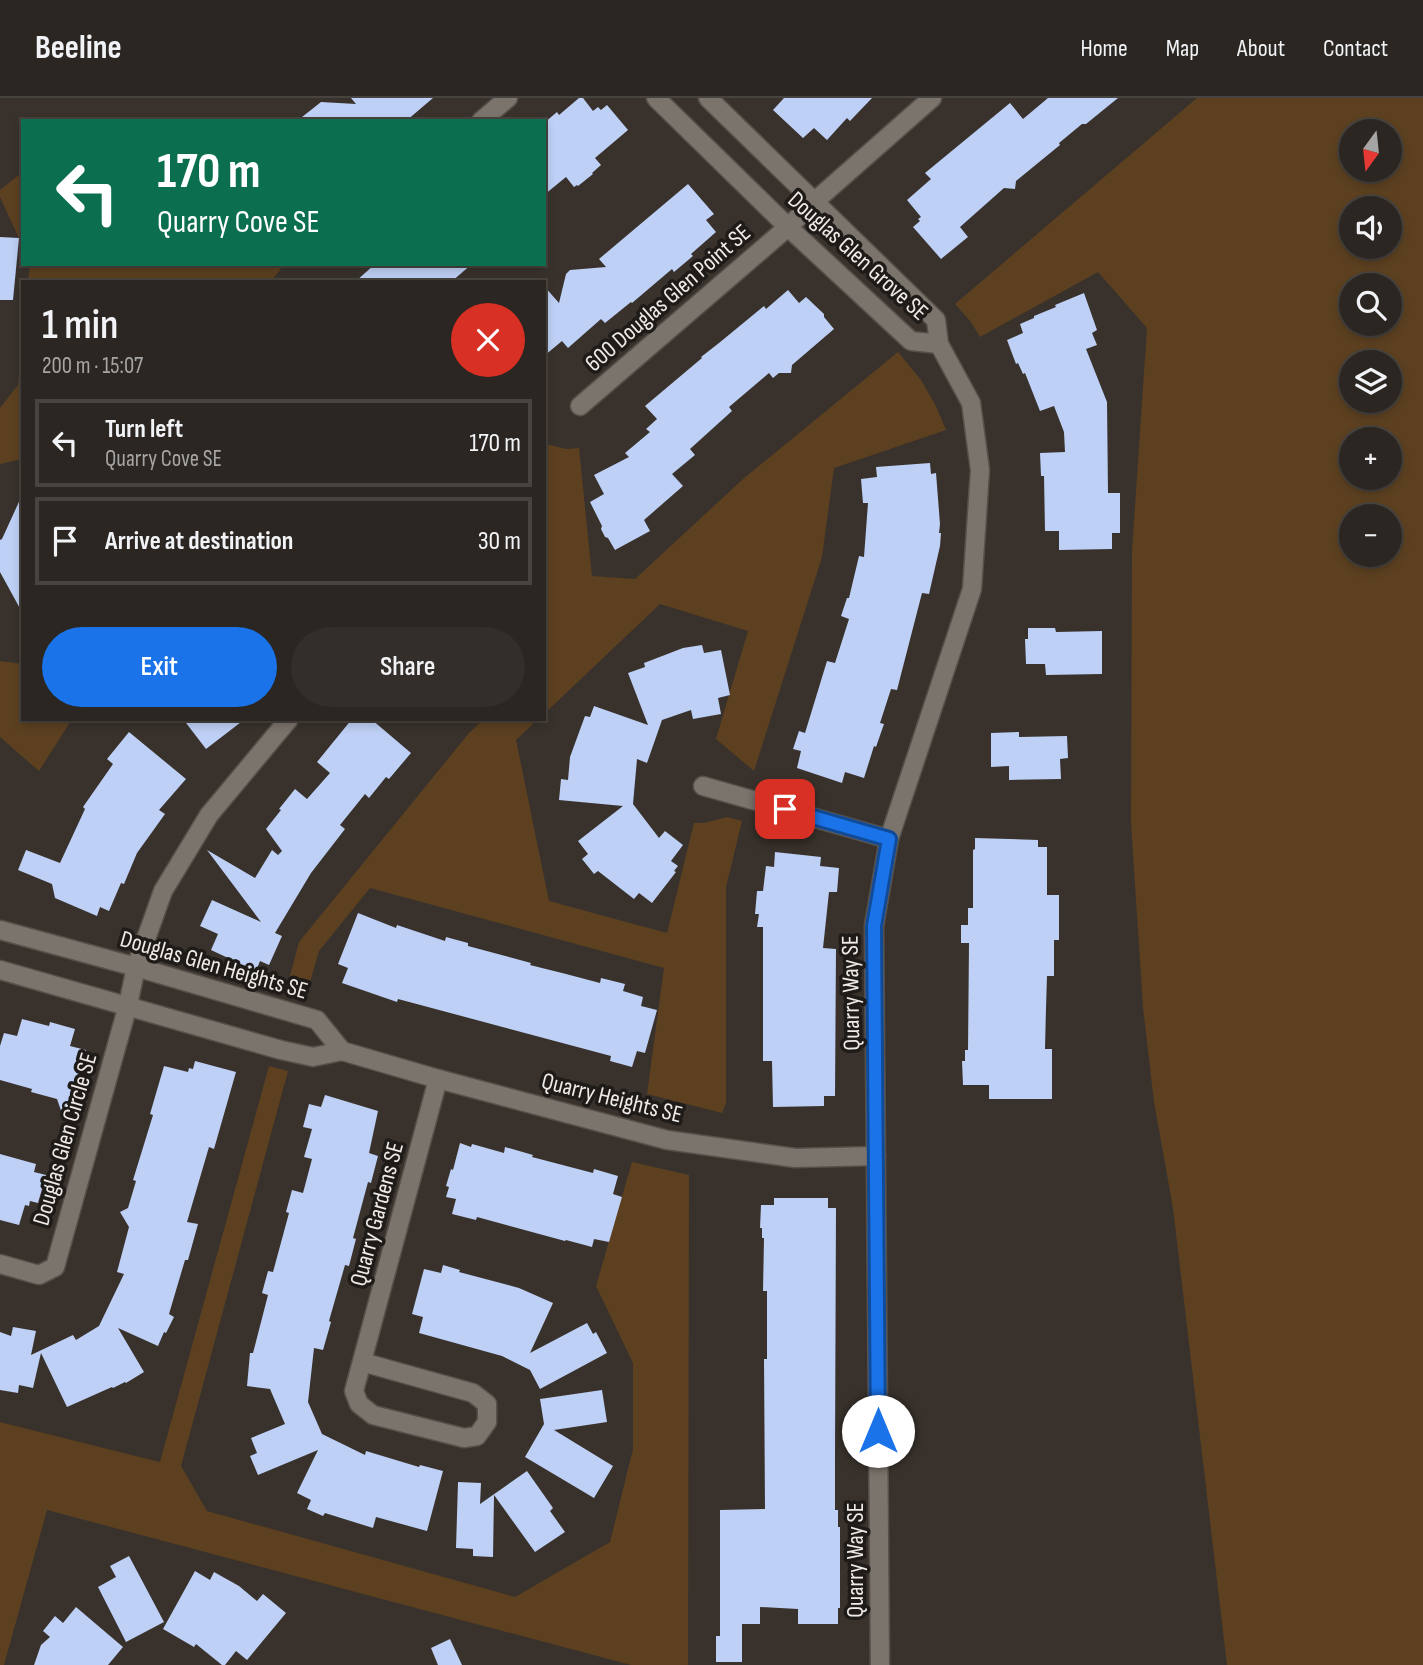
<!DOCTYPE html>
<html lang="en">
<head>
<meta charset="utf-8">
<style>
	:root { --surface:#2b2621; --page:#332e2a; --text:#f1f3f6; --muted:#a6a5a5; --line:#47433f; --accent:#1a73e8 }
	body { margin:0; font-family:"Sofia Sans Condensed",sans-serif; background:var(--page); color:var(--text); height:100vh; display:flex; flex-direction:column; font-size:26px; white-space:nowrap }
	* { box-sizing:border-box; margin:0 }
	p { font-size:23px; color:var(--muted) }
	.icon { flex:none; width:38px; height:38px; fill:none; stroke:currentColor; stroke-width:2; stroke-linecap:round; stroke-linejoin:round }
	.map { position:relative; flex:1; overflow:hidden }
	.drawer { position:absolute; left:21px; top:182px; width:525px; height:441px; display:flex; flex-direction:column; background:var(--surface); border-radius:0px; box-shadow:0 4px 10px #0003,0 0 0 2px var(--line) }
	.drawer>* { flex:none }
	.top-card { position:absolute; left:21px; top:21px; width:525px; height:147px; border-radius:0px; box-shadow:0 4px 10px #0003,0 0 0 2px var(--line); background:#0b6e4f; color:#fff; overflow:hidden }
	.needle { width:46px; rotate:195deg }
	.controls { position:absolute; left:1339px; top:21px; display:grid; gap:14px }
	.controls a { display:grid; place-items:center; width:63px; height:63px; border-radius:50%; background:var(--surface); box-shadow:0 4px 10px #0003,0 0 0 2px var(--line); font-size:35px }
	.pin { position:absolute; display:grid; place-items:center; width:60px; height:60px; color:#fff; margin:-30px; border-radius:14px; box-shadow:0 4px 10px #0006 }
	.me { position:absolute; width:77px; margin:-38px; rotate:0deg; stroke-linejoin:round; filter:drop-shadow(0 0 5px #0008) }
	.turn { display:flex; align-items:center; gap:24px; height:147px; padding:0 21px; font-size:32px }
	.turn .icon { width:91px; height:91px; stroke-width:2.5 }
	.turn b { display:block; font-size:49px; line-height:60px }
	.round { display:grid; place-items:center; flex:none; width:74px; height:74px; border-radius:37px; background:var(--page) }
	.head { display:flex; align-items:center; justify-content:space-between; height:119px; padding:0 21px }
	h1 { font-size:42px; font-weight:600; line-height:52px }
	.primary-button { display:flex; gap:14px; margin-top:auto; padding:14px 21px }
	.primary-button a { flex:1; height:80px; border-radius:42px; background:var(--accent); color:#fff; font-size:28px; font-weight:600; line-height:80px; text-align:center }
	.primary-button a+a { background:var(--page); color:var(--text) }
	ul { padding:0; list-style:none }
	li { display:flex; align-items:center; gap:21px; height:88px; margin:0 14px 10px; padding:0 7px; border:4px solid var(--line); border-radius:0px }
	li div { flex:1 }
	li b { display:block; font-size:26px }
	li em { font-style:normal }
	header { display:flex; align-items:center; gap:42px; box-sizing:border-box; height:98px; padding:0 35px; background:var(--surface); border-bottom:2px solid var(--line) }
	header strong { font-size:33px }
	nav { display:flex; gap:38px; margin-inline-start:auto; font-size:24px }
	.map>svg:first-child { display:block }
</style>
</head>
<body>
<header>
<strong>Beeline</strong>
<nav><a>Home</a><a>Map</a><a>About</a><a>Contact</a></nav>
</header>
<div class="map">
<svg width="1423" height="1567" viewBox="0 0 1423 1567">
	<rect width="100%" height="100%" fill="#39322c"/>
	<g fill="#5c4020" fill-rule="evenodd">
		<path d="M1197,0H1423V1567H1227L1173,1110L1154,1004L1143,909L1131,725L1132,453L1147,230L1098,174L980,239L971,224L955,206ZM1390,33V72H1351V33ZM1390,110V149H1351V110ZM1390,187V226H1351V187ZM1390,264V303H1351V264ZM1390,341V380H1351V341ZM1351,418H1390V457H1351Z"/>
		<polygon points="19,77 23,78 23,149 0,99 0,92"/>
		<polygon points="30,166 278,166 281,171 270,184 28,184"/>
		<polygon points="23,237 23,361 0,366 0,310 18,287"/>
		<polygon points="898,254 921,282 936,308 946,332 834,370 822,459 754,673 716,641 748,533 660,506 544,616 544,352 546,346 566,351 579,350 592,478 635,481 743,381"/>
		<polygon points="0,563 23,566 23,621 72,621 39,673 0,639"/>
		<polygon points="484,621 538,621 516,642 549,803 667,835 694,725 704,725 727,719 742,723 726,789 726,1005 722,1015 647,996 664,870 370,790 319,853 306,898 286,893 299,844 469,635"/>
		<polygon points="269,968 288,973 181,1368 207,1413 515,1499 610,1444 633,1351 633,1265 596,1188 632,1064 689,1077 688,1567 631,1567 47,1412 4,1567 0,1567 0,1324 160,1364"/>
	</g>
	<g fill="#bed0f5">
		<polygon points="351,0 433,0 406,23 297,23 321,4 356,6"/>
		<polygon points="579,0 583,0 593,13 598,9 601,12 607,7 628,32 595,60 601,67 592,75 593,76 578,88 577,87 574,89 566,79 544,97 544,25 557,14 559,17"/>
		<polygon points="784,0 872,0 850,23 847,20 827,42 814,30 803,40 773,12"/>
		<polygon points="1048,0 1118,0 1086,26 1082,26 1059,45 1060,47 1016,83 1015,91 1004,90 960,129 968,139 941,161 913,129 920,123 918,121 921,119 907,102 931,81 925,75 1010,5 1023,21"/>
		<polygon points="688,86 714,116 706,122 716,134 691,156 693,158 674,174 672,171 632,205 631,204 605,225 601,221 568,250 562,243 544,258 544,188 559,205 566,176 570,172 606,169 599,161"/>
		<polygon points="0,139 19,140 13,202 0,202"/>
		<polygon points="375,166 472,166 451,184 355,184"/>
		<polygon points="788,192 799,205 806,199 824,216 824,219 834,231 792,267 791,275 779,275 773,280 769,275 729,309 732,313 690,351 695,357 672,376 683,388 644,422 650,433 615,452 608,440 605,439 601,431 602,428 590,404 604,396 594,377 629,359 625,355 650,334 646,331 657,321 645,308 702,260 701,259 719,245 764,208 766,211"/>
		<polygon points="1084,195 1097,232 1092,235 1097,247 1086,251 1107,304 1108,395 1120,395 1120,435 1112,435 1112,451 1059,452 1059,433 1045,433 1044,378 1041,378 1040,355 1065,354 1064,334 1054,308 1040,313 1025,275 1023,276 1018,265 1016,266 1007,242 1023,235 1020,226 1034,220 1034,218 1056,209 1055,207"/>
		<polygon points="930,365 931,376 936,375 940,426 939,435 941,435 940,448 929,496 922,495 897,592 891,591 880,625 884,626 876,649 874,648 864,680 845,674 842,685 797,670 801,653 793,651 799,633 805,635 827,563 835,565 849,521 841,518 847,500 849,500 859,458 864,459 868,405 863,405 861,381 877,379 876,369"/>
		<polygon points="23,395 23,516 0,474 0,442 2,441"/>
		<polygon points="1028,530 1055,530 1056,534 1102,533 1102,576 1046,577 1045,566 1026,566 1025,541 1028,541"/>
		<polygon points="702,547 704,555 721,552 730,597 718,600 721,616 693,621 691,612 662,622 647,665 637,661 633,706 659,740 665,733 683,747 671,763 678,768 674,773 676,774 652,805 639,795 634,801 598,773 594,776 582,761 588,756 578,743 623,708 559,702 561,681 568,682 570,659 585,618 590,619 594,608 648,627 628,575 645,569 644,565 683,550"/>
		<polygon points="183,621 245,621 206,651"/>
		<polygon points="352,621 371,621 411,655 389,681 386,679 369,700 365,696 340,727 345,731 311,775 275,835 282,838 269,867 260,863 256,873 211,852 218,836 200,828 212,802 261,824 207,752 255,780 272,752 278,757 282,753 266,731 281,712 279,711 295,691 307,701 330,675 317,664"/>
		<polygon points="129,634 186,681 159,712 165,716 137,755 124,786 121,785 109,813 100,809 97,818 55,800 52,786 18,772 26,752 60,765 85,711 83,709 113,666 107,661"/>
		<polygon points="1019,634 1019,639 1067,638 1068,660 1060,661 1061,681 1009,682 1009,668 991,669 991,635"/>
		<polygon points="975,740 1038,742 1038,749 1047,749 1047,797 1059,797 1059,842 1054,842 1054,878 1047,878 1046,910 1045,951 1052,951 1052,1001 989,1001 989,987 963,987 962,963 965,963 965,952 968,952 969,845 961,845 961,827 968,827 968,810 973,810 973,752 975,751"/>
		<polygon points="775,754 821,759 820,768 839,770 837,794 829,794 823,850 836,851 835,998 824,998 824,1008 773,1009 772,963 763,963 763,829 757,829 759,816 755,816 757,793 763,793 766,768 774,769"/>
		<polygon points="358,815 396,830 397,827 445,843 446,839 468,845 468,848 531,865 530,867 566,876 600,885 601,880 625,886 623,893 643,899 641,908 657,912 645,955 637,953 632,969 610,963 611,958 398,901 397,904 342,885 348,870 338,866"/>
		<polygon points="22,921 49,928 50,924 75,931 70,948 86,952 66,1027 57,1001 31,994 32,991 0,982 0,948 4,935 17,938"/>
		<polygon points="195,963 236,974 214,1051 209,1049 187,1124 198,1126 188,1162 185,1162 169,1216 174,1219 166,1235 164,1234 158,1248 118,1230 144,1274 126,1285 125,1284 113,1290 112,1289 67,1309 41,1255 33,1290 19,1287 18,1295 0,1292 0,1234 11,1238 13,1229 36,1233 31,1257 73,1237 76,1242 99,1228 124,1176 117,1174 129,1129 120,1114 128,1110 136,1083 133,1082 153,1017 150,1016 164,968 188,974 189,970 193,971"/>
		<polygon points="325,997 378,1013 369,1055 378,1058 371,1085 368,1084 353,1140 356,1141 349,1168 345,1167 329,1223 331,1224 323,1252 314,1250 308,1304 322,1336 365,1357 366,1353 419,1369 420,1367 443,1373 427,1433 376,1419 373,1430 325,1415 323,1418 307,1411 311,1402 297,1395 318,1352 258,1377 250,1358 257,1355 251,1340 285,1326 270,1291 247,1288 250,1255 253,1255 268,1197 262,1195 268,1173 273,1174 289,1115 286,1114 292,1092 303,1095 312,1061 304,1059 312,1031 303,1029 309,1006 321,1009"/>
		<polygon points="460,1045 471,1049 472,1046 504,1055 505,1049 533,1057 532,1059 593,1075 594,1071 618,1078 613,1096 622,1099 609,1144 594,1141 592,1149 566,1142 565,1143 477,1119 476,1122 452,1116 456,1101 446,1099 449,1089 446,1088 451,1071 453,1072"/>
		<polygon points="0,1056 36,1066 34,1074 46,1077 38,1105 30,1103 29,1108 25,1107 19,1127 0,1122"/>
		<polygon points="774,1100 828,1100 828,1110 836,1110 835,1357 835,1412 838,1412 838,1429 840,1429 840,1510 838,1510 838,1526 798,1526 798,1511 760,1509 760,1526 742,1526 742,1564 716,1564 716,1538 720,1538 720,1412 765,1411 764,1261 767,1261 767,1193 763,1193 764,1140 762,1140 762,1130 760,1130 761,1107 774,1107"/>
		<polygon points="443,1167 460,1172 459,1174 519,1190 553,1205 530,1255 587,1225 593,1236 596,1234 607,1255 540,1291 530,1272 502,1258 419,1235 423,1219 412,1216 424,1171 441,1175"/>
		<polygon points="602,1292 607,1324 554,1332 613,1368 594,1400 525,1359 544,1326 540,1301"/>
		<polygon points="527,1373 553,1410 550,1413 565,1434 535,1454 494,1397 493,1459 473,1458 473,1451 456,1450 458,1384 481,1385 480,1406"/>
		<polygon points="129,1458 164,1524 126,1544 98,1489 116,1479 110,1468"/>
		<polygon points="195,1473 210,1482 214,1474 239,1488 257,1503 263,1496 286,1515 247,1562 236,1553 225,1567 222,1567 196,1546 194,1549 163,1531"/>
		<polygon points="76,1509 123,1549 108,1567 34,1567 41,1547 50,1539 43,1533 55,1518 63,1525"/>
		<polygon points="450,1541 462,1567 438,1567 431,1550"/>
	</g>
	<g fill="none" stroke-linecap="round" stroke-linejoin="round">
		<g stroke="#56504b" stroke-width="21">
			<g id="minor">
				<polyline points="656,0 788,129 911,243 939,246"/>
				<polyline points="708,0 936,222 939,246 971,305 980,372 972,491 889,741 874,828 880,1567"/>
				<polyline points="481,23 508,0"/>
				<polyline points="580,308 788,129 814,104 932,0"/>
				<polyline points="703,688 889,741"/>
				<polyline points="0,832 136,869 317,922 342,953 313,959 281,952 0,872"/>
				<polyline points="342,953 438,981 667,1042 795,1060 876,1058"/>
				<polyline points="0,1166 39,1177 55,1169 128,907 136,869 163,793 209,717 289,621"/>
				<polyline points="362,1264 473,1295 487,1306 487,1324 477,1338 464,1340 373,1317 359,1306 354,1293 438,981"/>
			</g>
		</g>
		<use href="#minor" stroke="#7b746c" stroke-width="18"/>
	</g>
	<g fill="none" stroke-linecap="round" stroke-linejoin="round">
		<g stroke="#114b97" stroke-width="18">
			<polyline id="route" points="785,711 889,741 874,828 878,1333"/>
		</g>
		<use href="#route" stroke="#1a73e8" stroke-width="12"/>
	</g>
	<g text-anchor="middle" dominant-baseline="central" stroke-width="7" stroke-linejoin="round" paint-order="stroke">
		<g font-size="24" fill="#efebe7" stroke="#1e1b18">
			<text transform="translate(858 158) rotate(42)">Douglas Glen Grove SE</text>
			<text transform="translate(668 200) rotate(-41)">600 Douglas Glen Point SE</text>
			<text transform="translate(214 867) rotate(16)">Douglas Glen Heights SE</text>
			<text transform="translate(851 895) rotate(-91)">Quarry Way SE</text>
			<text transform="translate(612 1000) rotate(14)">Quarry Heights SE</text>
			<text transform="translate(65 1041) rotate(-74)">Douglas Glen Circle SE</text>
			<text transform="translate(377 1116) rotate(-75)">Quarry Gardens SE</text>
			<text transform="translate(855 1462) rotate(-90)">Quarry Way SE</text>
		</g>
	</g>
</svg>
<div class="controls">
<a><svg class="needle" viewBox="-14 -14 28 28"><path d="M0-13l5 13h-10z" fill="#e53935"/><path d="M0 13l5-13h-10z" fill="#a6a5a5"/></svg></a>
<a><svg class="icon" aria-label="sound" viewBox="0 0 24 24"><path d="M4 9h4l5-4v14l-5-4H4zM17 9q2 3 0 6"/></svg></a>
<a><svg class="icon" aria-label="search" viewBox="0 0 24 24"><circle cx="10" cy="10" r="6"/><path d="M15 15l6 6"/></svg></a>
<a><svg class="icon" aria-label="layers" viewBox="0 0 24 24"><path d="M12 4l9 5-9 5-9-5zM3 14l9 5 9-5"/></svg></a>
<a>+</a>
<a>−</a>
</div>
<div class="pin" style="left:785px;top:711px;background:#d93025"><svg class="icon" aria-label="arrive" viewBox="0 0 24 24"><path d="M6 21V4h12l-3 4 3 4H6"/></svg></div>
<svg class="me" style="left:878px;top:1333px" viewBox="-20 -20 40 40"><circle r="19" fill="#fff"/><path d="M0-13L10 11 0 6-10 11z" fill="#1a73e8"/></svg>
<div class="top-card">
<div class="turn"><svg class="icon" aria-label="left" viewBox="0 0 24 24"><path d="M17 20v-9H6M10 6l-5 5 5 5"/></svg><div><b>170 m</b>Quarry Cove SE</div></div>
</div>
<section class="drawer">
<div class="head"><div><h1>1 min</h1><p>200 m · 15:07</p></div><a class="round" style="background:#d93025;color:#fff"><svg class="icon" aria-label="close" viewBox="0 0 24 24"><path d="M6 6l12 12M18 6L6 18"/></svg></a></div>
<ul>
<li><svg class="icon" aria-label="left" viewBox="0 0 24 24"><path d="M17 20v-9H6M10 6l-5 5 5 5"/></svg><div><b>Turn left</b><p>Quarry Cove SE</p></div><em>170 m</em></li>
<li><svg class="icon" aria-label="arrive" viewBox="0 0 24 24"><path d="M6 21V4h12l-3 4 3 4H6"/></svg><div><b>Arrive at destination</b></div><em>30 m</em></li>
</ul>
<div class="primary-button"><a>Exit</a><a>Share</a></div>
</section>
</div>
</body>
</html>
